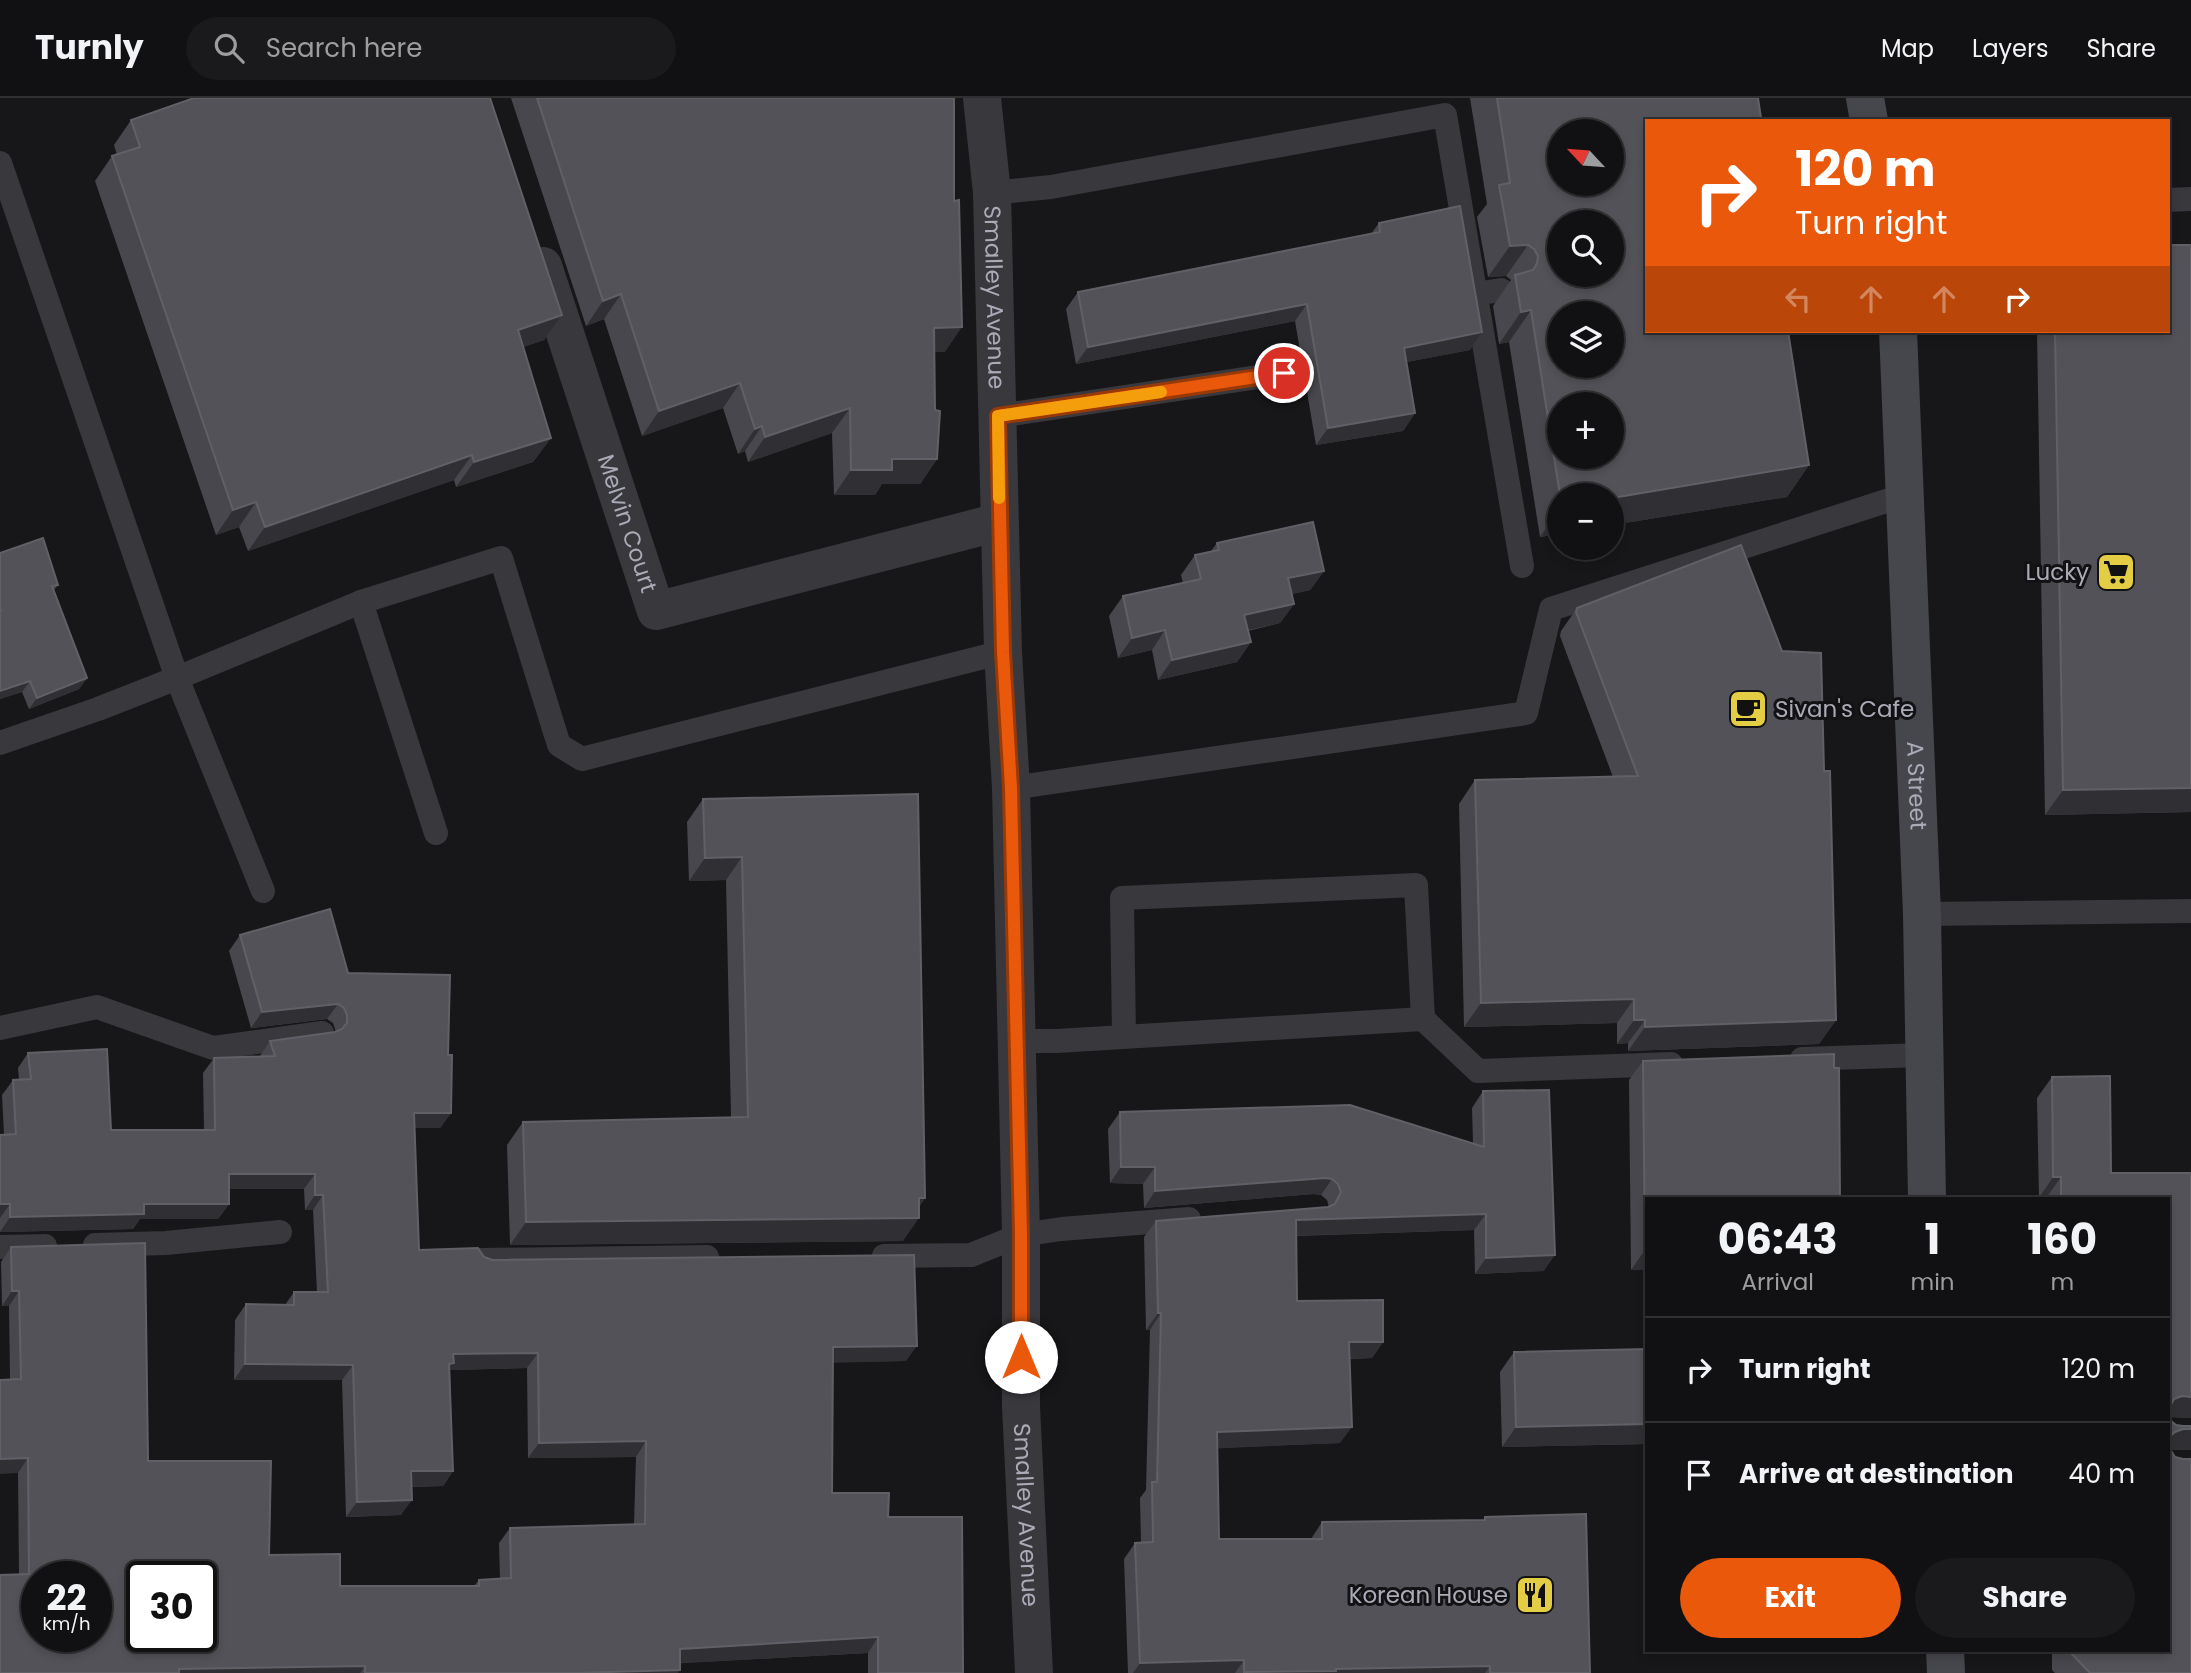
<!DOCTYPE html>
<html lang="en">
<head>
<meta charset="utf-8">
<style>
  :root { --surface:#111012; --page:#1a191b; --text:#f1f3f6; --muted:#9c9d9f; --line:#303032; --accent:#ea580c }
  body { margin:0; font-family:Poppins,sans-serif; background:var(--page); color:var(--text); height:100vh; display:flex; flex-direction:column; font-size:26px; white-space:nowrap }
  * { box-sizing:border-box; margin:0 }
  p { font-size:23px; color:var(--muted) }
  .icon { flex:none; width:38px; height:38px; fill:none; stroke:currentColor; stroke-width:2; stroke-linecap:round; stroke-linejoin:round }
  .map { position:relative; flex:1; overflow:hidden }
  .sheet { position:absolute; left:1645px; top:1099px; width:525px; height:455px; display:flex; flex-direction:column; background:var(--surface); border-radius:0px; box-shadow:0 4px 10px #0003,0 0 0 2px var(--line) }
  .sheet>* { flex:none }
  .guide { position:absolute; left:1645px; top:21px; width:525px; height:214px; border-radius:0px; box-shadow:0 4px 10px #0003,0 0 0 2px var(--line); background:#ea580c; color:#fff; overflow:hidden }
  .needle { width:46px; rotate:296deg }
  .tools { position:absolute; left:1547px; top:21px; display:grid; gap:14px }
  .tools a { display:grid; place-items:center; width:77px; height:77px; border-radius:50%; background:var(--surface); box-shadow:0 4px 10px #0003,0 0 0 2px var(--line); font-size:35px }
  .speed { position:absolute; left:21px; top:1463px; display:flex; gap:14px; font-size:35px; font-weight:700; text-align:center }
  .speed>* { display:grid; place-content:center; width:91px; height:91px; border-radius:50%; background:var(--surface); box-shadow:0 4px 10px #0003,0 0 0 2px var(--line); line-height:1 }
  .speed small { font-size:18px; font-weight:400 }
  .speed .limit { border:4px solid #111; border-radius:10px; background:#fff; color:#111 }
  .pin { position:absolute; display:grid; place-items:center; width:60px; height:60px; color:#fff; margin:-30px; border:4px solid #fff; border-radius:50%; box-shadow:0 2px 7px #0007 }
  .me { position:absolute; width:77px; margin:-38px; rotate:0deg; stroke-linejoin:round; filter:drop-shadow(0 0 5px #0008) }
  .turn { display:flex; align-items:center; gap:24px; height:147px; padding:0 35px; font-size:32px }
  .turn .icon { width:91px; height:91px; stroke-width:2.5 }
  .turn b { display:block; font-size:49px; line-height:60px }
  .lanes { display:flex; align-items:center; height:66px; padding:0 35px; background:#0003; justify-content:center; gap:35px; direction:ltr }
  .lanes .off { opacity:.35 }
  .eta { display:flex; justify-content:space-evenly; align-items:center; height:119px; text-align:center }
  .eta b { font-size:42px; font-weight:700; line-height:49px }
  .primary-button { display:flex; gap:14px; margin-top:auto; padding:14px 35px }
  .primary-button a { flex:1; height:80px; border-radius:42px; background:var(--accent); color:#fff; font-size:28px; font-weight:700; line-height:80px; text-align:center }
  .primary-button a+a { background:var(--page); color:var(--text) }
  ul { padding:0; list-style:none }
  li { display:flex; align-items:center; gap:21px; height:105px; padding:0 35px; border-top:2px solid var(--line) }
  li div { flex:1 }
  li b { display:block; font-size:26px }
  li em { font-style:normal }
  header { display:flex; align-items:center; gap:42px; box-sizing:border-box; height:98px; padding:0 35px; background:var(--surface); border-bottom:2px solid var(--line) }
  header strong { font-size:33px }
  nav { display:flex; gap:38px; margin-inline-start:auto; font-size:24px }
  .search { width:490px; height:63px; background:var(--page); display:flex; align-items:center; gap:18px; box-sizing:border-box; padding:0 24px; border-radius:38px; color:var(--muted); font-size:26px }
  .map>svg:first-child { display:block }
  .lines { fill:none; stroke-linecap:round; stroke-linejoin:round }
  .service { stroke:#38383d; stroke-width:24 }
  .minor { stroke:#38383d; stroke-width:38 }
  .secondary { stroke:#46464d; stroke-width:38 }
  .wall { fill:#48474d }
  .shaded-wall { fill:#302f33 }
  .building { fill:#535258; stroke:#606067; stroke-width:2; fill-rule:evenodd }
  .route-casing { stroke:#983908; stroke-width:18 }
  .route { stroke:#ea580c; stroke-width:12 }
  .slow { stroke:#f59e0b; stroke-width:12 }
  .labels { text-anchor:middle; stroke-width:6; stroke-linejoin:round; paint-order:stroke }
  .street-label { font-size:23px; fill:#aaabb7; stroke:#121113 }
  .poi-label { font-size:23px; fill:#aaabb7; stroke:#121113; text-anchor:end }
</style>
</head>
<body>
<header>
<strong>Turnly</strong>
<div class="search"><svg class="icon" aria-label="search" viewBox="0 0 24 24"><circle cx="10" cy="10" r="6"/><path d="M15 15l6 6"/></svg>Search here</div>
<nav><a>Map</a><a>Layers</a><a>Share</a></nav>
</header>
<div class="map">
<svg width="2191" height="1575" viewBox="0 0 2191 1575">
  <rect width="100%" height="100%" fill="#171618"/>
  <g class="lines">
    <g class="service">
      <path d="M0,65L177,580L361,504L501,460L559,647L582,661L1003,554"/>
      <path d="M992,95L1051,89L1445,17L1522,468"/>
      <path d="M2168,102L2191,101"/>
      <path d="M1475,196L1501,192"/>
      <path d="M998,318L1284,275"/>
      <path d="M361,504L436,735"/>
      <path d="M0,645L98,611L177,580L263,793"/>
      <path d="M1011,690L1526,615L1551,511L1905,397"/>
      <path d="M1922,816L2191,813"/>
      <path d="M1423,921L1478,973L1671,966"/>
      <path d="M0,930L97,909L213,950L322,935"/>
      <path d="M1016,943H1057L1423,921L1416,787L1122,800L1124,938"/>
      <path d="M1802,961L1924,957"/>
      <path d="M95,1147L166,1145L280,1134"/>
      <path d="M0,1149L45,1148"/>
      <path d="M884,1158L971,1157L1021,1137L1061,1131L1189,1121"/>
      <path d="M481,1162L707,1159"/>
    </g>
    <g class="minor">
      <path id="s1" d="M982,0L992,95L1003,554L1011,690L1021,1137V1308L1034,1575"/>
      <path id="s2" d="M543,168L656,513L999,424"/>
    </g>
    <g class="secondary">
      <path d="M1865,0L1869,23"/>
      <path id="s3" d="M1898,233L1922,816L1927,1101"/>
      <path d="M1945,1552L1946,1575"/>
    </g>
  </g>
  <g class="wall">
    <path d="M511,0H954L945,254H934L935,312L937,361L920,386H882L875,397H834L832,335L748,364L745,353L738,356L723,310L642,338L604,221L586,228Z"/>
    <path d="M1470,0H1758L1761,20L1759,23H1647V233L1809,367L1787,399L1612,427V397H1559V436L1540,439L1509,244L1499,246L1493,208L1511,182L1506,178L1488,179L1477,119L1487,106Z"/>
    <path d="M131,22L562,217L544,242L523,249L551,340L533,364L456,389L454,382L248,453L239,429L216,437L95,83L112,58L117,57L114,47Z"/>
    <path d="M1379,125L1482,234L1470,252L1406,264L1415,315L1403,333L1316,347L1295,223L1076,266L1066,211L1078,194L1371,136Z"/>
    <path d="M2191,147V714L2045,717L2037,233H2168Z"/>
    <path d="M1217,445L1324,473L1310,492L1292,496L1294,506L1280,525L1248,533L1251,544L1237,564L1158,582L1152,552L1118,560L1109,518L1123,498L1183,485L1181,477L1195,457L1211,453Z"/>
    <path d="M0,455L58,487L54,492L87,580L79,591L29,611L22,594L0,601Z"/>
    <path d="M1577,510L1824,673L1836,922L1819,946L1628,953V945L1617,946V925L1464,929L1459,706L1475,682L1613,679L1560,538L1561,533Z"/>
    <path d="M918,696L925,1100L919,1109L903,1143L510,1147L507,1047L523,1024L731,1019L726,782L689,783L687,724L703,701Z"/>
    <path d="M240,837L348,875L448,957L451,1015L440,1030H415L419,1152L484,1159L906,1263L833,1264L832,1395L888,1419L963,1575H868V1555L680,1565L678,1575H0L19,1477L18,1375L10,1281L9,1208H2L1,1164L11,1149L148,1363L269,1457L340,1488H474L479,1482L500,1481L499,1445L510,1430L634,1426L636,1359L528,1360L527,1270L450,1272L453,1373L443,1388L411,1389L401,1417L346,1419L342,1282H234L235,1222L246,1206L285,1207L294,1194H317L313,1112H305L304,1091H229V1106L218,1121H140L133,1131L0,1134V1037L4,1036L2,997L13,982H19L18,970L28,955L111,1032H204L203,975L214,960L260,958L270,943L336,934L333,925L327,921L251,930L229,853Z"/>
    <path d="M1643,963L1647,1172H1631L1629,982Z"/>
    <path d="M2110,978L2111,1075H2191V1320L2170,1319V1322L2176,1327L2183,1328H2191V1352H2171L2175,1359L2183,1361H2191V1575H2055L2052,1572V1552H2168V1101L2039,1100L2037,1000L2052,979Z"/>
    <path d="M1483,993L1544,1173L1475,1176L1474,1132L1296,1138L1297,1203L1383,1244L1372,1260L1350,1261L1340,1345L1217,1350L1219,1441H1311L1322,1424L1483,1422L1485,1419L1590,1575H1128L1124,1461L1135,1445H1141L1140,1400L1146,1392L1150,1232H1146L1144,1139L1156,1123L1329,1109L1327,1102L1321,1097L1314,1096L1144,1110L1143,1086L1110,1085L1108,1031L1120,1014L1473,1045L1472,1010Z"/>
    <path d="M1647,1251V1346L1502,1349L1500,1274L1514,1254Z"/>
  </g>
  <g class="shaded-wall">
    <path d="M1644,39H1647V67Z"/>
    <path d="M1528,147L1506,178L1488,179L1510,148Z"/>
    <path d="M621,196L604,221L586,228L603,203Z"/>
    <path d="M1307,206L1295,223L1076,266L1088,249Z"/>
    <path d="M1531,212L1509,244L1499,246L1521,214Z"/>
    <path d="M562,217L544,242L500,257L518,232Z"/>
    <path d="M962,229L945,254H916L934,230Z"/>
    <path d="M1482,234L1470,252L1392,267L1404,250Z"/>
    <path d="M740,285L723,310L642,338L659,313Z"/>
    <path d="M850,310L832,335L748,364L765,339Z"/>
    <path d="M1415,315L1403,333L1316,347L1328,330Z"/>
    <path d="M762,328L745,353L738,356L755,331Z"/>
    <path d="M551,340L533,364L456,389L474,364Z"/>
    <path d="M472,357L454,382L248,453L265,429Z"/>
    <path d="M892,361H937L920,386H882L875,397H834L851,372Z"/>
    <path d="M1809,367L1787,399L1612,427V400Z"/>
    <path d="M256,404L239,429L216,437L233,412Z"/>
    <path d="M1559,412V436L1540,439Z"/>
    <path d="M1324,473L1310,492L1274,500L1288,480Z"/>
    <path d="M1294,506L1280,525L1230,536L1244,517Z"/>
    <path d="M1165,532L1152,552L1118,560L1132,540Z"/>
    <path d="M1251,544L1237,564L1158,582L1172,562Z"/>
    <path d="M87,580L79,591L29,611L37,600Z"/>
    <path d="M30,583L22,594L0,601V593Z"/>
    <path d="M2191,690V714L2045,717L2063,692Z"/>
    <path d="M742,759L726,782L689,783L705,760Z"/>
    <path d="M1634,901L1617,925L1464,929L1481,905Z"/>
    <path d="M338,906L327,921L251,930L262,914Z"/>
    <path d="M1634,922H1645L1628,945L1617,946Z"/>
    <path d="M1836,922L1819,946L1628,953L1645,929Z"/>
    <path d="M414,1015H451L440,1030H403Z"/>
    <path d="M1121,1069H1155L1143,1086L1110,1085Z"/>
    <path d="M229,1076H315L304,1091H218Z"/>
    <path d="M2053,1079H2061L2046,1100H2039Z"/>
    <path d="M1325,1080L1332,1081L1321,1097L1314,1096L1144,1110L1155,1093Z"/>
    <path d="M315,1097H323L313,1112H305Z"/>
    <path d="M925,1100L911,1120H919L903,1143L510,1147L526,1124Z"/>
    <path d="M0,1106H10L0,1120Z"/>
    <path d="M144,1106H229L218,1121H140L133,1131L0,1134L10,1119Z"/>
    <path d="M1486,1116L1474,1132L1285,1138L1296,1122Z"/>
    <path d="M1645,1152H1647V1172H1631Z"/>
    <path d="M1555,1157L1544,1173L1475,1176L1486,1160Z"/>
    <path d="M12,1193H19L9,1208H2Z"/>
    <path d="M1158,1215H1161L1150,1232H1146Z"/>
    <path d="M1349,1244H1383L1372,1260L1338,1261Z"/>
    <path d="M917,1248L906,1263L823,1265L833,1249Z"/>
    <path d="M538,1255L527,1270L449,1272L443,1281L453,1256Z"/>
    <path d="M245,1266L353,1267L342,1282H234Z"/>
    <path d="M2182,1298L2191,1299V1320L2168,1319V1309L2174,1301Z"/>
    <path d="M1647,1326V1346L1502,1349L1516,1329Z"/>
    <path d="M1352,1329L1340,1345L1205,1351L1217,1334Z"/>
    <path d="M2183,1331H2191V1352H2168V1341L2175,1334Z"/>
    <path d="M646,1343L636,1359L528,1360L539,1345Z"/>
    <path d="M28,1360L18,1375L0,1376V1361Z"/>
    <path d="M411,1373H453L443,1388L400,1389Z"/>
    <path d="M412,1402L401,1417L346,1419L357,1404Z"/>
    <path d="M878,1539L868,1555L669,1566L680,1551Z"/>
    <path d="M1244,1562L1235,1575H1133L1140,1565Z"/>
    <path d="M365,1568L360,1575H176L179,1571Z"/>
    <path d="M1490,1568L1485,1575H1244V1574L1336,1571Z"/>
    <path d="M680,1572L678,1575H574Z"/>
  </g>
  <g class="building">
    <path d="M194,0H490L562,217L518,232L551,340L474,364L472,357L265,429L256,404L233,412L112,58L140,49L131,22Z"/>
    <path d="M537,0H954V103L959,102L962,229L934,230L935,312L940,313L937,361H892V372H851L850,310L765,339L762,328L755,331L740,285L659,313L621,196L603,203Z"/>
    <path d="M1497,0H1758L1761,20L1746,23H1647V39H1644L1647,59V233H1788L1809,367L1612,400V397H1560L1531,212L1521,214L1515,177L1533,172L1537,165L1538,158L1534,151L1528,147L1510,148L1499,87L1510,85ZM1559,33H1612V86H1559ZM1559,124H1612V177H1559ZM1559,215H1612V268H1559ZM1559,306H1612V359H1559Z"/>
    <path d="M1460,108L1482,234L1404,250L1415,315L1328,330L1307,206L1088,249L1078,194L1380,134L1379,125Z"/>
    <path d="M2168,147H2191V690L2063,692L2055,233H2168Z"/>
    <path d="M1313,424L1324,473L1288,480L1294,506L1244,517L1251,544L1172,562L1165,532L1132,540L1123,498L1201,481L1195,457L1219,452L1217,445Z"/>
    <path d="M43,440L58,487L52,488L87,580L37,600L30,583L0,593V513H1L0,509V455Z"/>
    <path d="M1741,447L1782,553L1821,555L1824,673H1830L1836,922L1645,929V922H1634V901L1481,905L1475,682L1638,678L1576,514L1577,510Z"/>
    <path d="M918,696L925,1100H919V1120L526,1124L523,1024L748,1019L742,759L705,760L703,701Z"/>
    <path d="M330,811L348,875L450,877L448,957H452L451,1015H414L419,1152L478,1150L484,1159L492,1162L914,1157L917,1248L833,1249L832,1395H889L888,1419H962L963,1575H878V1539L680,1551V1572L574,1575H365V1568L179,1571V1575H0V1477L29,1476L28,1360L0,1361V1282L21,1281L19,1193H12L11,1149L145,1145L148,1363H271L269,1457L340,1456V1488H479V1482L511,1480L510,1430L645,1426L646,1343L539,1345L538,1255L453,1256L454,1265L449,1266L453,1373H411L412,1402L357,1404L353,1267L245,1266L246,1206L294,1207V1194H328L323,1097H315V1076H229V1106H144V1116L10,1119V1106H0V1037L16,1036L13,982L31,981L28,955L107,951L111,1032H215L214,960L275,958L270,943L335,934L342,931L347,925V917L344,910L338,906L262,914L240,837ZM37,1479H96V1538H37ZM142,1479H201V1538H142Z"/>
    <path d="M1834,956V970H1839L1840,1101H1647V1152H1645L1643,963Z"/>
    <path d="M2110,978L2111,1075H2191V1299L2182,1298L2174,1301L2168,1312V1101H2061V1079H2053L2052,979Z"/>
    <path d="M1549,992L1555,1157L1486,1160V1116L1296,1122L1297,1203L1383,1202V1244H1349L1352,1329L1217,1334L1219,1441H1322V1424L1485,1422V1419L1586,1416L1590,1575H1490V1568L1336,1571V1573L1244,1574V1562L1140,1565L1135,1445L1153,1444L1152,1384H1157L1161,1215H1158L1156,1123L1328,1109L1335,1106L1341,1094L1338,1086L1332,1081L1325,1080L1155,1093V1069H1121L1120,1014L1350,1007L1484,1049L1483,993Z"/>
    <path d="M1647,1251V1326L1516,1329L1514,1254Z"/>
    <path d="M2168,1315L2170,1322L2176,1327L2183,1328H2191V1331H2183L2175,1334L2169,1339L2168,1345Z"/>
    <path d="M2168,1348L2175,1359L2183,1361H2191V1575H2090L2068,1552H2168Z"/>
  </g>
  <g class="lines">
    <defs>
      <path id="route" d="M1021,1259V1137L1011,690L1003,554L998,318L1284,275"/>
    </defs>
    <use href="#route" class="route-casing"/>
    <use href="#route" class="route"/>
    <path class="slow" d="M999,400L998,318L1161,294"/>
  </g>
  <defs>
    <symbol id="supermarket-square" viewBox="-11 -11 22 22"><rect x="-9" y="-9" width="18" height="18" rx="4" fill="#e3cd44" stroke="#121113"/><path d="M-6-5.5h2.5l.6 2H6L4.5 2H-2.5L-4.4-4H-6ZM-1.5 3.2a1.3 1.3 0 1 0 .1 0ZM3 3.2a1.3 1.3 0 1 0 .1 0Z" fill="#111"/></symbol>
    <symbol id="cafe-square" viewBox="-11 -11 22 22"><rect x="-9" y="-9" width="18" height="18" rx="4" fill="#e3cd44" stroke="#121113"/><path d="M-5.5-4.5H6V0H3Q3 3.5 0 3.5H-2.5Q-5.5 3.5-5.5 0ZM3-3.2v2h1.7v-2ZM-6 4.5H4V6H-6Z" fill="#111"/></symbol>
    <symbol id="restaurant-square" viewBox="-11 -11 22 22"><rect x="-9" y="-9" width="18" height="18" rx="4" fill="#e3cd44" stroke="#121113"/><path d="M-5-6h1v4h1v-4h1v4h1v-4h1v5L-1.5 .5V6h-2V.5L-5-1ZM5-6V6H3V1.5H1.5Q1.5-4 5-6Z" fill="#111"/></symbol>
  </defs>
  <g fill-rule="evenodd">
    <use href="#supermarket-square" x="2094" y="452" width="44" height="44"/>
    <use href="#cafe-square" x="1726" y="589" width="44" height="44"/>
    <use href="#restaurant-square" x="1513" y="1475" width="44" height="44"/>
  </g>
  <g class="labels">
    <g class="street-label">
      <text dy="8" stroke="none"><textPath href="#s1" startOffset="200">Smalley Avenue</textPath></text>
      <text dy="8" stroke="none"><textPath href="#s2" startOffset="271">Melvin Court</textPath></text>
      <text dy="8" stroke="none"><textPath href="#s3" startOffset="455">A Street</textPath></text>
      <text dy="8" stroke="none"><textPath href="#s1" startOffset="1418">Smalley Avenue</textPath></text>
    </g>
    <g class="poi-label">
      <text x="2089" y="482">Lucky</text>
      <text x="1775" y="619" text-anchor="start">Sivan's Cafe</text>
      <text x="1508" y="1505">Korean House</text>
    </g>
  </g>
</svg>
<div class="tools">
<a><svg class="needle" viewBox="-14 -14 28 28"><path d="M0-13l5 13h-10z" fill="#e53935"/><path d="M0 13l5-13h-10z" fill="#9c9d9f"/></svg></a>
<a><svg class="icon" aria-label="search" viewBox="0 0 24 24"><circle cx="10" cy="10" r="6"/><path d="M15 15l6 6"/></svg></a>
<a><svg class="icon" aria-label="layers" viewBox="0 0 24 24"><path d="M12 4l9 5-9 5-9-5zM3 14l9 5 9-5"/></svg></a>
<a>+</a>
<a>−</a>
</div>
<div class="speed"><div>22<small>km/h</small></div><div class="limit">30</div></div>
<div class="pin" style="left:1284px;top:275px;background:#d93025"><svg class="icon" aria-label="arrive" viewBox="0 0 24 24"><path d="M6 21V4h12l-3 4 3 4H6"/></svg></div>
<svg class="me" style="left:1021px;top:1259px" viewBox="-20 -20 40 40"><circle r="19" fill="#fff"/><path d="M0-13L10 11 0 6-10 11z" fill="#ea580c"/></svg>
<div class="guide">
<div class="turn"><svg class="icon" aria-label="right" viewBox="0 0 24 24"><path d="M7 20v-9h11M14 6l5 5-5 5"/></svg><div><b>120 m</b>Turn right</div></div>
<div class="lanes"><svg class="icon off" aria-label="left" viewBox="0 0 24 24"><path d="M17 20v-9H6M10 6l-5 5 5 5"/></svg><svg class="icon off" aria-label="ahead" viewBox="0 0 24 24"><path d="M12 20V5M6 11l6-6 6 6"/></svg><svg class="icon off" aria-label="ahead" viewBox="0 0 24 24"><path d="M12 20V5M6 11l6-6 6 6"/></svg><svg class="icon" aria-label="right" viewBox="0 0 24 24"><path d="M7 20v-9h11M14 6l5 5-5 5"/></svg></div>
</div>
<section class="sheet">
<div class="eta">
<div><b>06:43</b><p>Arrival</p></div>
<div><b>1</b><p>min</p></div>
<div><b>160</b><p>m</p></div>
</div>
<ul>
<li><svg class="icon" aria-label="right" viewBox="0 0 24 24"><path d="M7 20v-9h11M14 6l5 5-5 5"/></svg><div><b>Turn right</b></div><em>120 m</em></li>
<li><svg class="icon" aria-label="arrive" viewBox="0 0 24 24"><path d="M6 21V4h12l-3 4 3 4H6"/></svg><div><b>Arrive at destination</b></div><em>40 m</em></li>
</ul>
<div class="primary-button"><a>Exit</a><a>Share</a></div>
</section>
</div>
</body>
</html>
